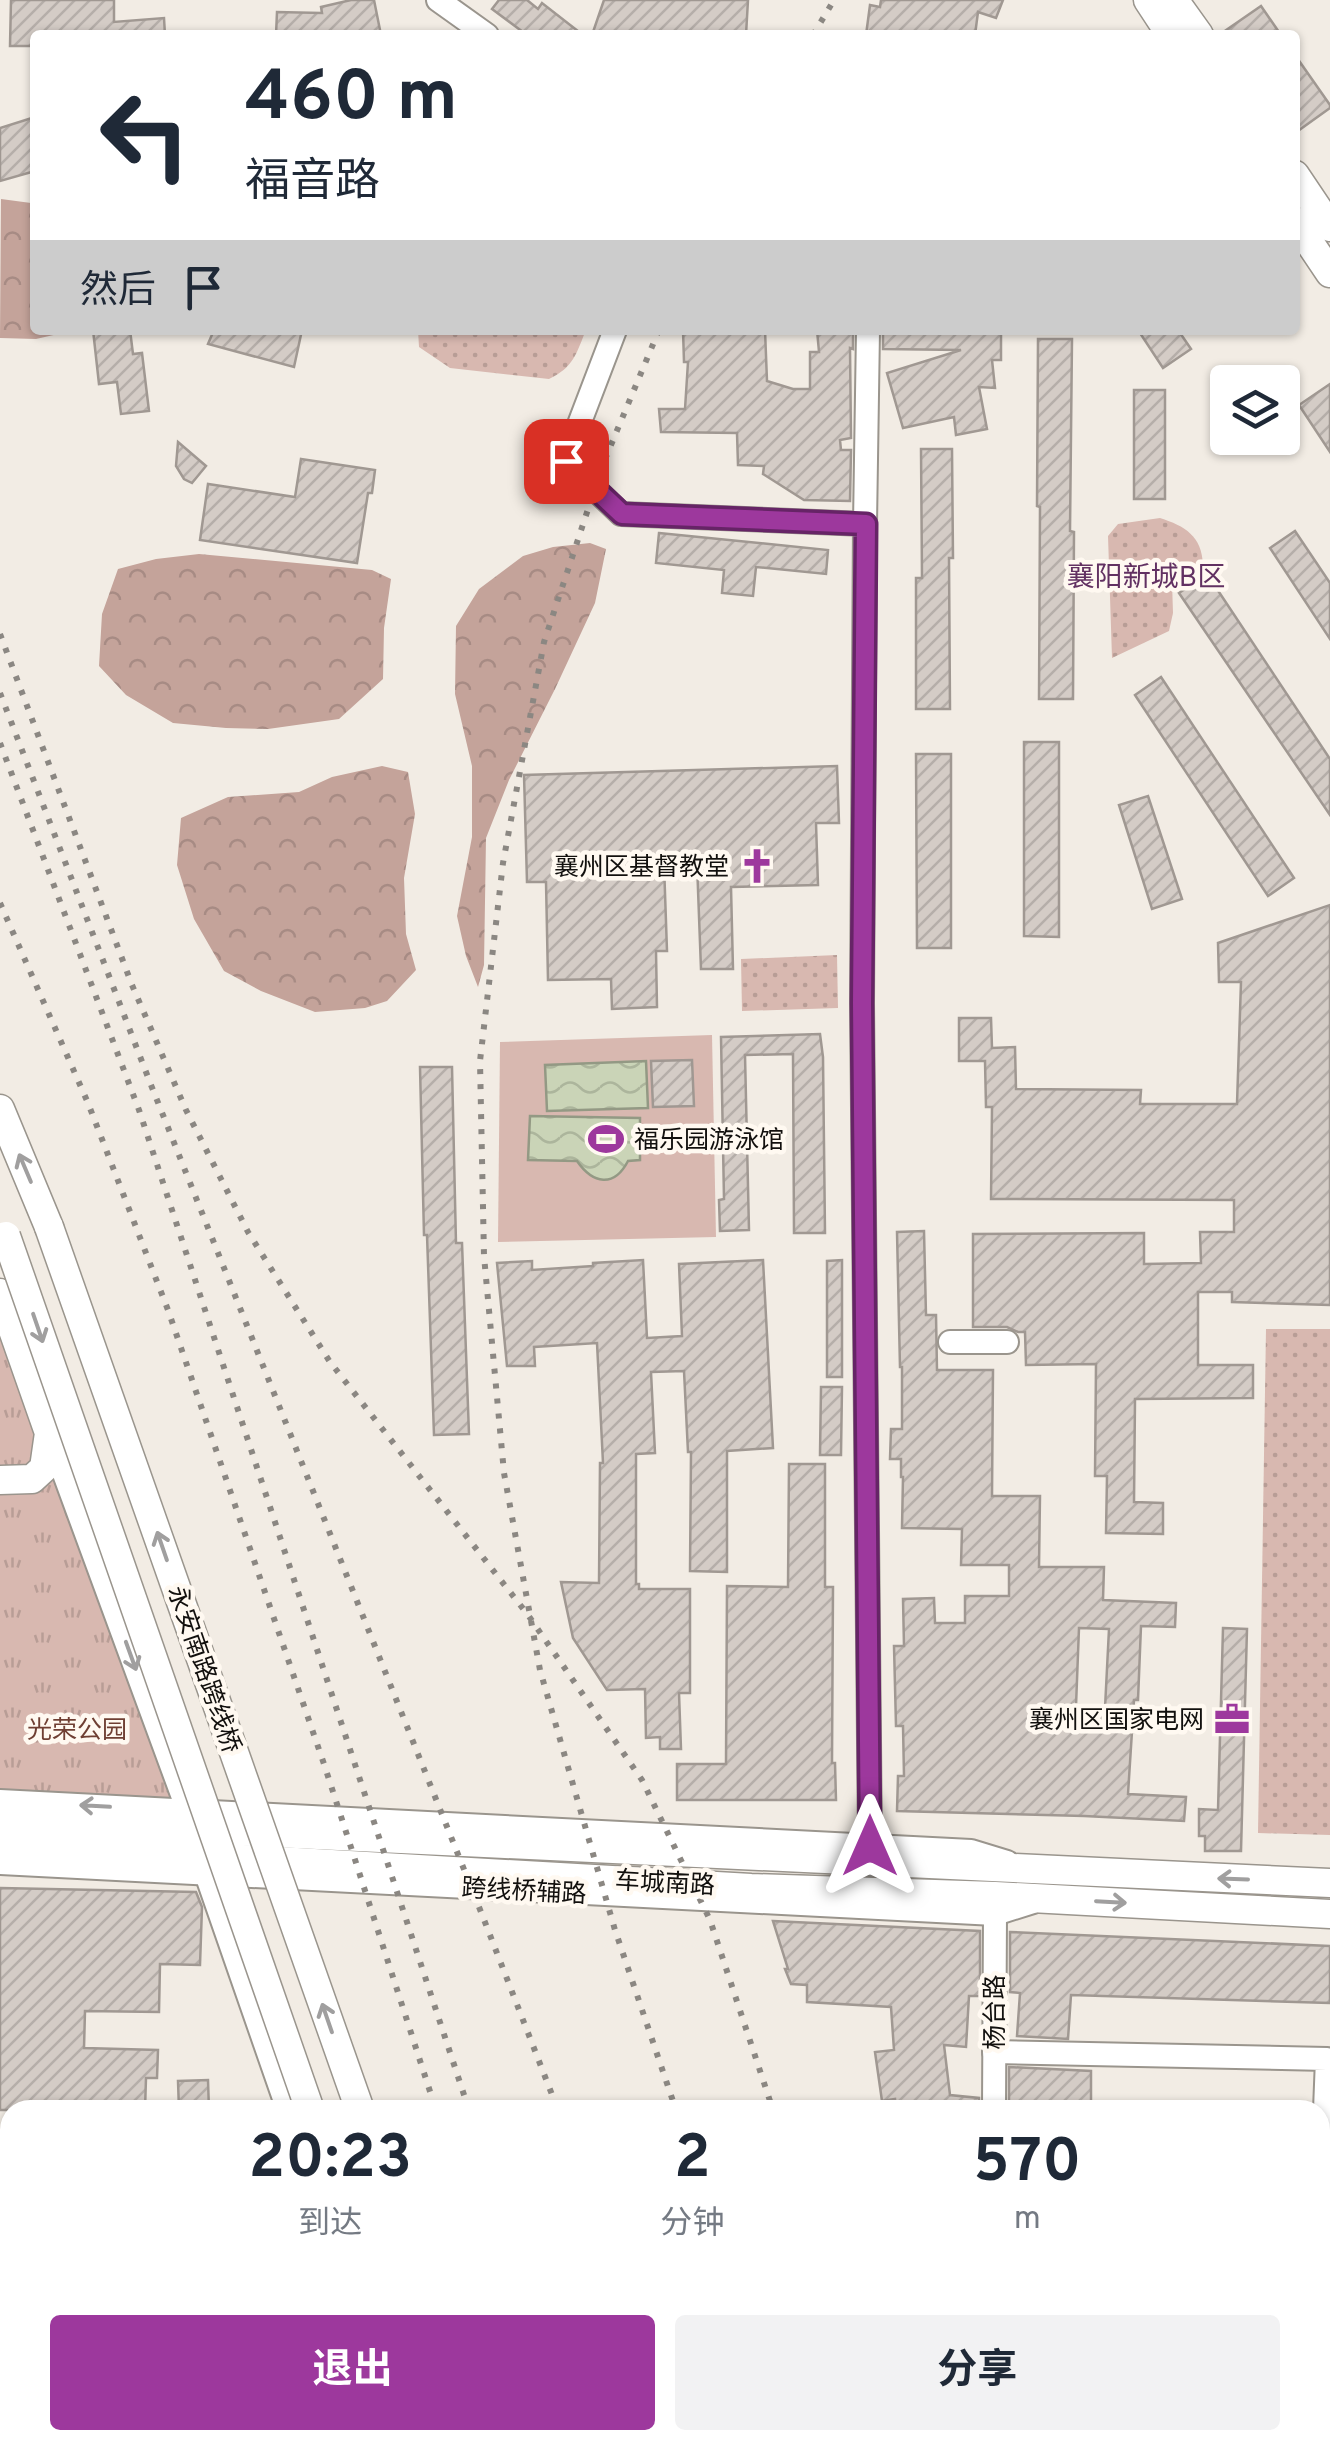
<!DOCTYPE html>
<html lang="zh">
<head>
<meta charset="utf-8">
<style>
  :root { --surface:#fff; --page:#f2f2f3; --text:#1f2937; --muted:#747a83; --accent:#9d389d }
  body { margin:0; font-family:Overpass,"Noto Sans SC",sans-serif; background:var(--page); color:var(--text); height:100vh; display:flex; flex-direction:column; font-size:38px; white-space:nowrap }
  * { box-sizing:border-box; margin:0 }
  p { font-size:32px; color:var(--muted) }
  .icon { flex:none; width:55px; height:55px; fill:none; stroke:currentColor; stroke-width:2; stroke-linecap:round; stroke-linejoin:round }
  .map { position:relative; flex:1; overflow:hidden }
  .drawer { position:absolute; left:0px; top:2100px; width:1330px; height:350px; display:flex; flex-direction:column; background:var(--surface); border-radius:30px 30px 0 0; box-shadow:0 2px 8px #0004 }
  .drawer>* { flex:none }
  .guide { position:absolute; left:30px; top:30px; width:1270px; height:305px; border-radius:10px; box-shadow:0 2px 8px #0004; background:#fff; color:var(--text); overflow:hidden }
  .tools { position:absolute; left:1210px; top:365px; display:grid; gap:20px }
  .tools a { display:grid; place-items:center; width:90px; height:90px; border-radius:10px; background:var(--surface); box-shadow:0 2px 8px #0004; font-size:50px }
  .pin { position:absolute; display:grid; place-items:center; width:85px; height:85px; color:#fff; margin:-42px; border-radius:20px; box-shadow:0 5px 15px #0006 }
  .me { position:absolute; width:110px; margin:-55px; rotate:0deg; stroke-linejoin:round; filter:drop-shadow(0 0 8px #0008) }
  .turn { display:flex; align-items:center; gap:35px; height:210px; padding:0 50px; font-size:45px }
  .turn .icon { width:130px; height:130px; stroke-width:2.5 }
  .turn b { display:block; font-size:70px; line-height:85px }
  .then { display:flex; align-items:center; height:95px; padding:0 50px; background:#0003; gap:20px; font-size:38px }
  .eta { display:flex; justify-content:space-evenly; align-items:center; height:170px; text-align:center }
  .eta b { font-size:60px; font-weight:700; line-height:70px }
  .action { display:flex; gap:20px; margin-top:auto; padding:20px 50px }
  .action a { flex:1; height:115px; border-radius:10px; background:var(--accent); color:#fff; font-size:40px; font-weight:700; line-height:115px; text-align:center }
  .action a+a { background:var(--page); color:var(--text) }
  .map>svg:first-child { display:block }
  .grass { fill:url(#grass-dots) }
  .forest { fill:url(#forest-crowns) }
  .park { fill:url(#park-tufts) }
  .pitch { fill:#d8b8b0 }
  .water { fill:url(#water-waves); stroke:#939984; stroke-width:2.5 }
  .building { fill:url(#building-hatch); stroke:#a09892; stroke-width:2.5; fill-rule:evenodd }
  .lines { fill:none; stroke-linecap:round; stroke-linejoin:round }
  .minor-casing { stroke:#9a958d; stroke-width:26 }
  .major-casing { stroke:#9a958d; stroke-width:31 }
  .minor { stroke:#fff; stroke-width:22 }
  .major { stroke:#fff; stroke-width:28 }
  .rail { stroke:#8b8782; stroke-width:6; stroke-dasharray:5 10; stroke-linecap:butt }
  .major-bridge-casing { stroke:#9a958d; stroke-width:31; stroke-linecap:butt }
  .major-bridge { stroke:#fff; stroke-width:28 }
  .oneway { stroke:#a09f9f }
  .route-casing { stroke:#662466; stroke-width:25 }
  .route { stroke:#9d389d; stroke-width:18 }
  .labels { text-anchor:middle; stroke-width:9; stroke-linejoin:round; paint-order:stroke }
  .poi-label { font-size:25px; fill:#12100e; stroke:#fff9f1; text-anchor:end }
  .street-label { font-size:25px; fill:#12100e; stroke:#fff9f1 }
  .park-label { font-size:25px; fill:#6f3f33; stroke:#fff9f1 }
  .neighbourhood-label { font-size:28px; fill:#623162; stroke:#fff9f1 }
</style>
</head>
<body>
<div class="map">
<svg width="1330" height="2450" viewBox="0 0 1330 2450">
  <defs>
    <pattern id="grass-dots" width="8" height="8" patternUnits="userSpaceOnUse" patternTransform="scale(2.5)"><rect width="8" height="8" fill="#d8b8b0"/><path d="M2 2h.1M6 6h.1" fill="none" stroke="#b89d96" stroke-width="1.8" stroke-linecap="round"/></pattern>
    <pattern id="forest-crowns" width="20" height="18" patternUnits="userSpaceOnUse" patternTransform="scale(2.5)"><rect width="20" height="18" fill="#c4a39a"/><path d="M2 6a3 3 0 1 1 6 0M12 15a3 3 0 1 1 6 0" fill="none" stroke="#a78b84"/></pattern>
    <pattern id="park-tufts" width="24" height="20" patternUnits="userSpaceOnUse" patternTransform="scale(2.5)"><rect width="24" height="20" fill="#d8b8b0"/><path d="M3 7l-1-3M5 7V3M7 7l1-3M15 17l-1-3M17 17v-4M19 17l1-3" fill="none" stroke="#b89d96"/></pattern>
    <pattern id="water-waves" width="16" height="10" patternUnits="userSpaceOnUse" patternTransform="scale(2.5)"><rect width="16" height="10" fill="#cad4b7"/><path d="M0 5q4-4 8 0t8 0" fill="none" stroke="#acb59c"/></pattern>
    <pattern id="building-hatch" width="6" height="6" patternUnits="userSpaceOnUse" patternTransform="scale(2.5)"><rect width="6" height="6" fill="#d4ccc6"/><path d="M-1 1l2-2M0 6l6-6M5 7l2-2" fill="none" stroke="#b5aea9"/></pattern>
  </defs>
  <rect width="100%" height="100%" fill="#f2ece4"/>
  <g class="grass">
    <path d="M418,330H586C576,354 574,367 549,379L450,368L419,347Z"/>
    <path d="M1160,518C1185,526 1202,536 1203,565L1172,582L1173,613L1169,631L1112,658L1108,536L1118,524Z"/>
    <path d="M837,955L838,1008L742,1011L741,959Z"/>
    <path d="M1266,1329H1330V1835L1258,1833Z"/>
  </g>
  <g class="forest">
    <path d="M1,199L31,203L35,213V330H60L58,334L36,339L0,338Z"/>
    <path d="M590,543L606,549L595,603L555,689L509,780L486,838L484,965L478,987L466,956L457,916L472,837V766L455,694L456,626L479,589L523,556L553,547Z"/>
    <path d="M199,554L372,570L391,579L384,628L383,679L339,719L268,729L226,728L173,723L126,695L99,666L102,614L118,569L156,559Z"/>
    <path d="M382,766L408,772L415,814L404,878L406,934L416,970L387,1001L365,1008L315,1012L261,991L224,971L194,919L177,865L181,818L228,797L299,792L332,777Z"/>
  </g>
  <path class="park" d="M0,1293L188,1811L0,1801Z"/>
  <path class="pitch" d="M712,1035L716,1237L498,1242L500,1042Z"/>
  <g class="water">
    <path d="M646,1061L648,1108L547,1111L545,1065Z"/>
    <path d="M530,1116L640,1118V1160L628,1161C614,1188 593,1184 577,1161L528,1160Z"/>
  </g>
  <g class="building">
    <path d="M11,0H114V22L164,18L165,35H35V46H10Z"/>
    <path d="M351,0H374L381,35H276L277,12L322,13L321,7Z"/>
    <path d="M499,0H527L538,9L542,3L583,35H527L492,9Z"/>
    <path d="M604,0H748L746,35H592Z"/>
    <path d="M881,0H1003L996,18L978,12L975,35H866L870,5L880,7Z"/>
    <path d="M1261,6L1281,35H1219Z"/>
    <path d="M1295,55L1330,105V108L1295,133Z"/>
    <path d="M35,117V171L0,181V128Z"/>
    <path d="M93,330H130L133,354L142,353L149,411L121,414L117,382L99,384Z"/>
    <path d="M214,330H302L294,367L208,344Z"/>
    <path d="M683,330H765L767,381L793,389H810V352H819L817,330H853V349L850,348L851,438L840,440L841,450H851L850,501L804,500L763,474L764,466L738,465L737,433L661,432L659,409H685L688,362H684Z"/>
    <path d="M883,330H1001V360H992L995,388L979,387L987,429L956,435L954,417L903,428L887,373L961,350L883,349Z"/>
    <path d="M1138,330H1178L1191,349L1163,368Z"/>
    <path d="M1038,339H1072L1070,531L1074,532L1073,699H1039L1040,507L1037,506Z"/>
    <path d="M1330,384V452L1299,405Z"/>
    <rect x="1134" y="390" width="31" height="109"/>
    <path d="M178,442L206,466L192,483L184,479L176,466Z"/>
    <path d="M921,449H952L953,558H949L950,709H916V578H922Z"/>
    <path d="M301,459L375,470L372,493H368L357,563L200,540L208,484L295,497Z"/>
    <path d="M1295,531L1330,583V639L1270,548Z"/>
    <path d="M659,533L828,550L826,574L756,567L753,596L722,593L724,570L656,563Z"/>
    <path d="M1207,574L1330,759V815L1179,593Z"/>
    <path d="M1161,677L1294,878L1268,896L1135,695Z"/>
    <path d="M1024,742H1059V937L1024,936Z"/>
    <path d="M916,754H951V948H917Z"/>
    <path d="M837,766L839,823H816L818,885L731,887L733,969H701L697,863L664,864L667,951H656L657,1007L612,1009L611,979L548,980L546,882H527L524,775Z"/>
    <path d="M1148,796L1182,899L1152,909L1119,805Z"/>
    <path d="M1330,905V1305L1232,1302V1292H1198V1365H1253V1398L1135,1399L1134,1502L1163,1503V1534L1106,1533L1107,1476H1095L1096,1364L1026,1365L1025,1332H1018L1007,1327H973V1234L1144,1233V1264L1201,1263L1200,1232H1234V1200L991,1199L992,1107H986L985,1061H959V1018H991L992,1048L1015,1047L1016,1089L1141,1090L1140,1104H1237L1241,982H1219L1218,943Z"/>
    <path d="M820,1034L823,1057L825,1233H794L793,1054L745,1055L749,1230L720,1231L719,1200L724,1199L721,1037Z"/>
    <path d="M692,1060L694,1106L653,1107L651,1061Z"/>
    <path d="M420,1067H452L456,1243H462L469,1434L434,1435L427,1235H424Z"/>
    <path d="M924,1231L926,1315H936L937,1370H993L992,1496H1040L1039,1567H1104L1103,1600L1176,1603L1175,1627L1141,1626L1138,1700H1134L1128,1794L1186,1797L1184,1821L1084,1816L897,1811L898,1776H904L903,1726H896L894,1646H904L903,1599L934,1598L935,1623H965V1596H1009V1565H961L962,1529L902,1528L903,1477H901V1459H890L891,1429H902V1367H900L897,1232ZM1079,1628L1109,1629L1105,1708L1076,1706Z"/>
    <path d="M643,1260L647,1338L682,1336L679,1264L763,1260L773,1448L727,1451V1572L690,1571L691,1452H688L684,1371L651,1372L655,1453L636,1454V1584H639V1589H690V1693H679L681,1749H660V1737L646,1738L645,1689L607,1690L573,1638L561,1582L599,1583L600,1463H603L597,1343L534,1347L535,1366H507L497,1263L532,1261V1270L593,1266V1263Z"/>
    <path d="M842,1260V1377H827V1261Z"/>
    <path d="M821,1387H842L841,1455H820Z"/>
    <path d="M789,1464H825V1587H833L832,1763H835L836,1800H677V1764H726L727,1586L788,1587Z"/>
    <path d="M1223,1628L1247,1629L1241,1851H1205V1836H1199V1809L1218,1810Z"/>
    <path d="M0,1888L196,1892L202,1907L200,1965L160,1964L159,2012L85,2011L84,2048L158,2050L157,2078H146L145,2110H0Z"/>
    <path d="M773,1921L980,1931V1996H969L966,2047L944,2045L950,2095L979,2098V2110H896L895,2099L882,2101L875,2052L894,2050L891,2007L807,2002V1985L791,1984L785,1969H788Z"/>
    <path d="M1010,1932L1330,1946V2003L1071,1995L1068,2039L1017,2036L1020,1993L1010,1992Z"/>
    <path d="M1009,2067L1091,2071V2103L1061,2102L1060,2110H1009Z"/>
    <path d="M208,2080L209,2110H179L178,2081Z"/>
  </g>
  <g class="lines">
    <defs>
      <g id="minor">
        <path d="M438,0L487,35"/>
        <path d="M615,330L565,461L621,514L865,524L862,1003L870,1846"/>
        <path d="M865,524L868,330"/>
        <path d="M950,1342H1007"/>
        <path d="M49,1433L188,1811"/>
        <path d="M0,1801L971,1851L1007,1862"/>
        <path d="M0,1863L995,1914L1033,1902"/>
        <path d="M206,1874L288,2110"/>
        <path d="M994,2052L1327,2059L1320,2237"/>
        <path d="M994,2110L995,1914"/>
        <path d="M0,2343H10"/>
        <path d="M402,2440L406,2450"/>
        <path d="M992,2450V2440"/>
        <path d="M1311,2450L1312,2440"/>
      </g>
      <g id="major">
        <path d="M1148,0L1171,35"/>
        <path d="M1174,0L1199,35"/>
        <path d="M1295,175L1330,227"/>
        <path d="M1295,221L1330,273"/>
        <path d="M0,1109L49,1227"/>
        <path d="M0,1293L49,1433L44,1468L32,1479L0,1480"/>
        <path d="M0,1820L1330,1883"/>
        <path d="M0,1845L751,1888L995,1896L1330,1914"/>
        <path d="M425,2440L428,2450"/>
        <path d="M476,2440L479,2450"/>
      </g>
    </defs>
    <use href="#minor" class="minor-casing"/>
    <use href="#major" class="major-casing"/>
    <use href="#minor" class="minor"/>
    <use href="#major" class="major"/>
    <g class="rail">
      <path d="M813,35L834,0"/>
      <path d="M659,330L603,464L544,642L503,863L480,1061L484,1256L504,1473L540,1670L615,1930L676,2110"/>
      <path d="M0,634L132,985L186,1110L248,1232L330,1362L528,1615L642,1780L710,1920L773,2110"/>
      <path d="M0,693L151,1085L481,1912L558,2110"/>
      <path d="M0,743L139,1110L469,2110"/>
      <path d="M0,903L88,1103L168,1310L325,1767L436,2110"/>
      <path d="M544,2440L547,2450"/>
      <path d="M574,2440L578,2450"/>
      <path d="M686,2440L689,2450"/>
      <path d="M787,2440L790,2450"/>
      <path d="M875,2440L878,2450"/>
    </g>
    <defs>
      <g id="major-bridge">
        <path d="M49,1227L360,2110"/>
        <path d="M6,1236L310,2110"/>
      </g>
    </defs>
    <use href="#major-bridge" class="major-bridge-casing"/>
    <use href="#major-bridge" class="major-bridge"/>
  </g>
  <defs><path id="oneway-shaft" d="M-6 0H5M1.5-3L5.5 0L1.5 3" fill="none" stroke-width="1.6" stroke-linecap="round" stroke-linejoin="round" transform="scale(2.5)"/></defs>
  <g class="oneway">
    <use href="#oneway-shaft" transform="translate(25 1168) rotate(-113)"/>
    <use href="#oneway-shaft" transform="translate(38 1328) rotate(71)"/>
    <use href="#oneway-shaft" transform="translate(162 1546) rotate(-109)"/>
    <use href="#oneway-shaft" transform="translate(131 1656) rotate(70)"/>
    <use href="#oneway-shaft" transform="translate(95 1806) rotate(-177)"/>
    <use href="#oneway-shaft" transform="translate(1233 1879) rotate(-178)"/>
    <use href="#oneway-shaft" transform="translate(1111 1902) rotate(3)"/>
    <use href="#oneway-shaft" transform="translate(327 2018) rotate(-109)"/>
  </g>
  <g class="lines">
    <defs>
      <path id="route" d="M566,461L622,514L866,524L862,1003L870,1846"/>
    </defs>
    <use href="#route" class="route-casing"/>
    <use href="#route" class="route"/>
  </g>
  <defs>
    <symbol id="church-bare" viewBox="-9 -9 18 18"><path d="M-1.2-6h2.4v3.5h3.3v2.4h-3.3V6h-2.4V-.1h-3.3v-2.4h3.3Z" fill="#9d389d" stroke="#fff9f1" stroke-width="2.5" paint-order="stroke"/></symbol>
    <symbol id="stadium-bare" viewBox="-9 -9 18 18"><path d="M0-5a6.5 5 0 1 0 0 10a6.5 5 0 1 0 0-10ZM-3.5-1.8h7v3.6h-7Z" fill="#9d389d" stroke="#fff9f1" stroke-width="2.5" paint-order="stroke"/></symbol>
    <symbol id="office-bare" viewBox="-9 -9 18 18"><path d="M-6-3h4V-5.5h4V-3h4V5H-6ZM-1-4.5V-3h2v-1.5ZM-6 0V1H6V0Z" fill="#9d389d" stroke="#fff9f1" stroke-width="2.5" paint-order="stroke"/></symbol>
  </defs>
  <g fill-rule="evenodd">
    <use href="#church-bare" x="732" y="841" width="50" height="50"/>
    <use href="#stadium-bare" x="581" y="1114" width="50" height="50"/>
    <use href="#office-bare" x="1207" y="1694" width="50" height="50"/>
  </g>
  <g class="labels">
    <g class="poi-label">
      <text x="729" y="875">襄州区基督教堂</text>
      <text x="634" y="1148" text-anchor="start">福乐园游泳馆</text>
      <text x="1204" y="1728">襄州区国家电网</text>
    </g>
    <g class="street-label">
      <text transform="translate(205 1669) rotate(71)" y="9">永安南路跨线桥</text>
      <text transform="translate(665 1882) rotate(3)" y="9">车城南路</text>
      <text transform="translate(524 1890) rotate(3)" y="9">跨线桥辅路</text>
      <text transform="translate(994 2012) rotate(-90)" y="9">杨台路</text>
    </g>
    <g class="park-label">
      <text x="77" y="1738">光荣公园</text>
    </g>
    <g class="neighbourhood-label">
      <text x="1146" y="586">襄阳新城B区</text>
    </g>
  </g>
</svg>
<div class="tools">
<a><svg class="icon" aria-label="layers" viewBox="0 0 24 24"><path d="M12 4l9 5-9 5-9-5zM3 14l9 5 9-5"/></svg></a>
</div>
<div class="pin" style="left:566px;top:461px;background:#d93025"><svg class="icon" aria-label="arrive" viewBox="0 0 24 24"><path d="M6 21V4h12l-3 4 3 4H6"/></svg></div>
<svg class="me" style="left:870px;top:1846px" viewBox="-20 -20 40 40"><path d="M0-17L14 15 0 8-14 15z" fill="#9d389d" stroke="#fff" stroke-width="4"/></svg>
<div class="guide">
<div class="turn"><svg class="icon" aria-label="left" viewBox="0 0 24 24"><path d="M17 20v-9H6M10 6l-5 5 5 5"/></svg><div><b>460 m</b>福音路</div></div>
<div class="then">然后<svg class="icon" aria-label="arrive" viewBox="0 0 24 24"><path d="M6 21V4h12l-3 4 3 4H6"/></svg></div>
</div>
<section class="drawer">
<div class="eta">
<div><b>20:23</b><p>到达</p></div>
<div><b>2</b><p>分钟</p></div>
<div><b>570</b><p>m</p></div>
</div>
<div class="action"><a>退出</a><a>分享</a></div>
</section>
</div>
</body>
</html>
